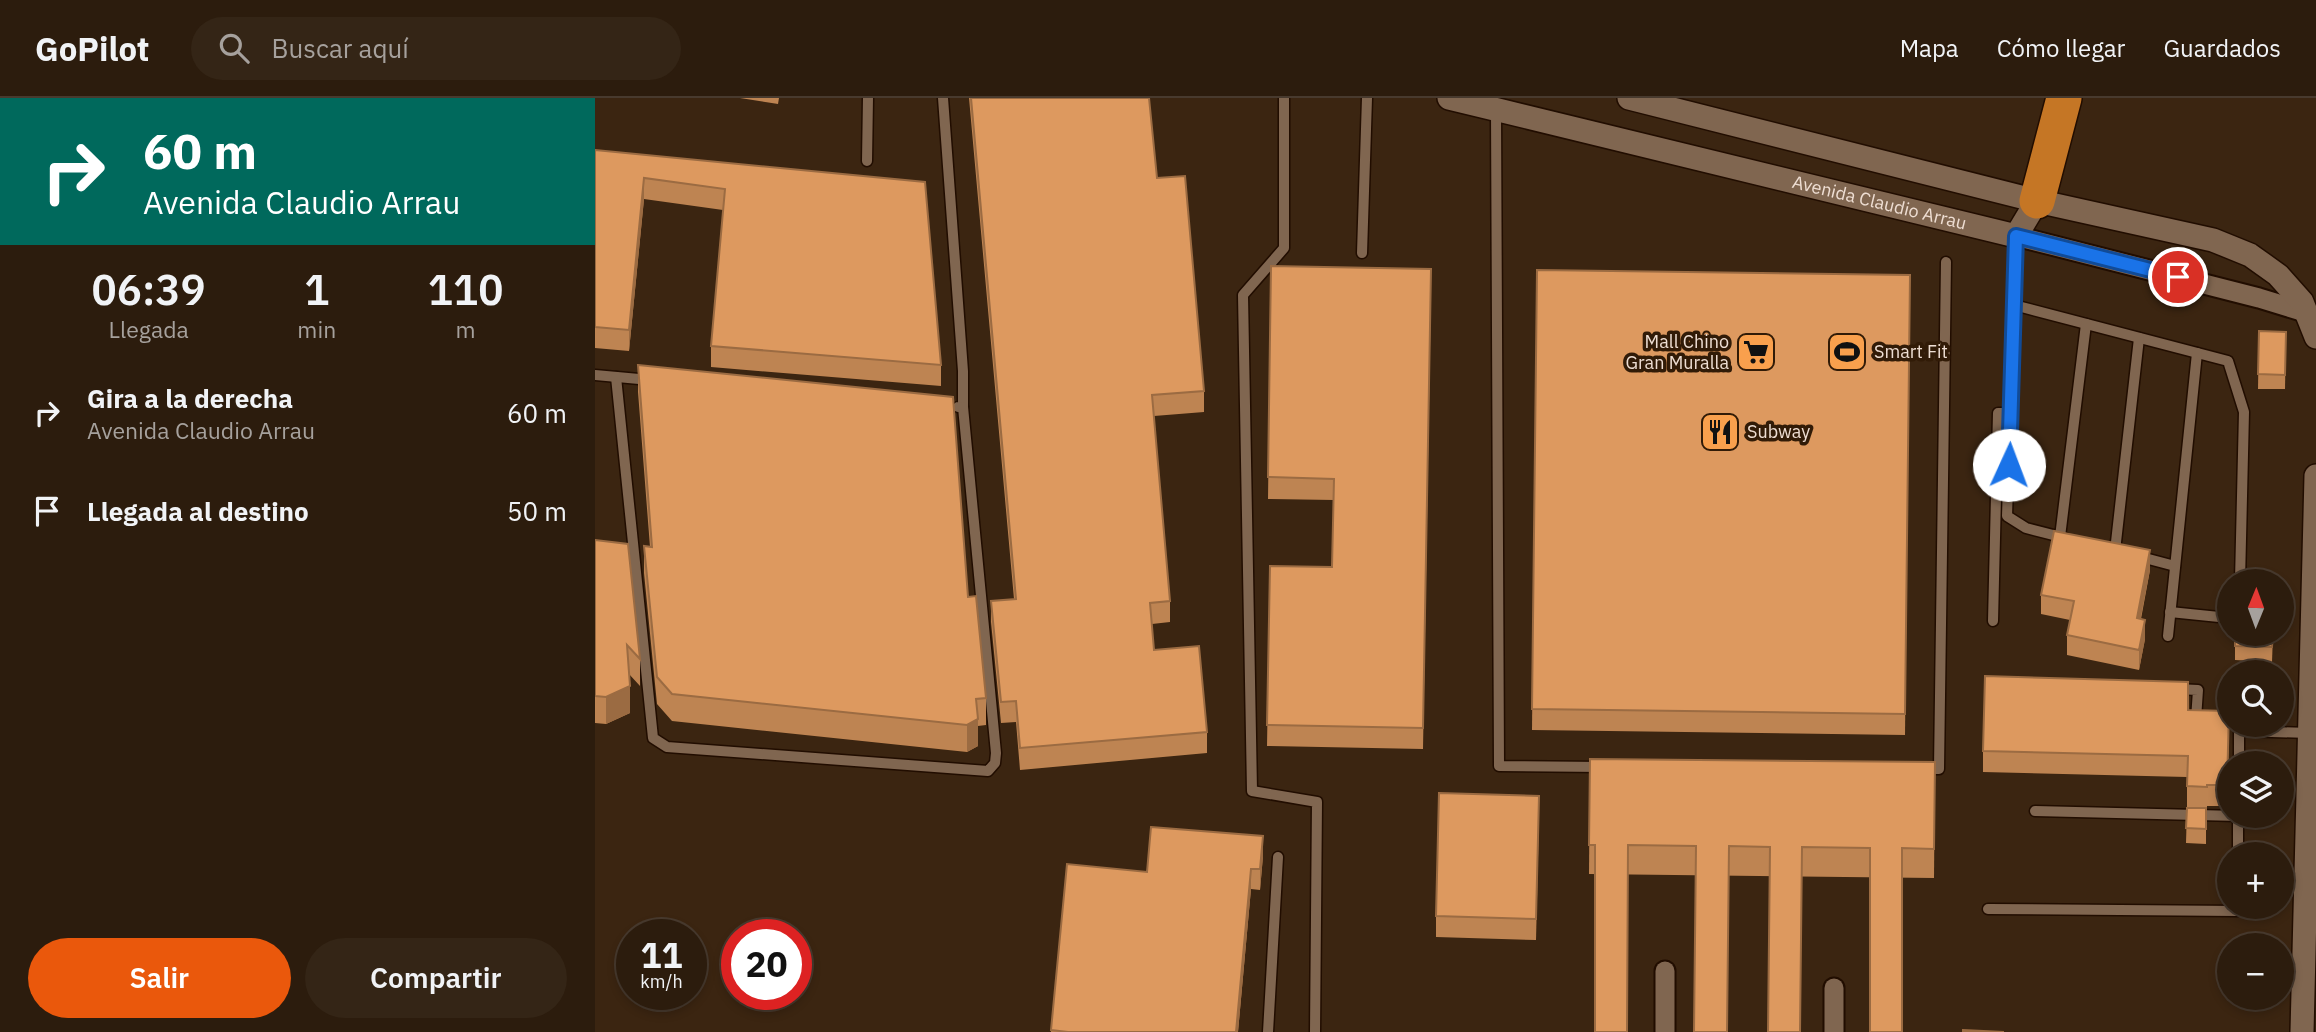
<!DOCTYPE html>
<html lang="es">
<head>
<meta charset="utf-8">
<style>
  :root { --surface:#2c1c0d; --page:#342516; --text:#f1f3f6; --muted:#a6a19d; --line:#483a2e; --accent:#ea580c }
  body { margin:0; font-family:"IBM Plex Sans",sans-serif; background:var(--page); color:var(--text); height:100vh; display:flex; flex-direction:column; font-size:26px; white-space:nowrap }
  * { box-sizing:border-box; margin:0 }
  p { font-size:23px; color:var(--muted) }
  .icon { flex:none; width:38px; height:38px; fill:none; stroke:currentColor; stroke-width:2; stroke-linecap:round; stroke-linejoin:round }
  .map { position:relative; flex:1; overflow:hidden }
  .side { display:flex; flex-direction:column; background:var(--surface); width:595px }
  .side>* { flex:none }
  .guide { background:#00695c; color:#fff; overflow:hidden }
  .needle { width:46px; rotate:1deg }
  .tools { position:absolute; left:1622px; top:471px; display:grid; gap:14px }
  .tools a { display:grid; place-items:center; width:77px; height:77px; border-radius:50%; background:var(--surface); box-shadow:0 4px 10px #0003,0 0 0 2px var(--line); font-size:35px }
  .speed { position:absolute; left:21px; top:821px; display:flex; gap:14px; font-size:35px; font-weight:700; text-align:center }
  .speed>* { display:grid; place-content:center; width:91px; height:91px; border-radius:50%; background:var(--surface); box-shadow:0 4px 10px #0003,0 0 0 2px var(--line); line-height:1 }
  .speed small { font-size:18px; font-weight:400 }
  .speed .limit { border:10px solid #d22; background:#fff; color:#111 }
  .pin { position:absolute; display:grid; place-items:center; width:60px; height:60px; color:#fff; margin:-30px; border:4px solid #fff; border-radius:50%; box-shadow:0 2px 7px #0007 }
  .me { position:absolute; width:77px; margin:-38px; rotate:2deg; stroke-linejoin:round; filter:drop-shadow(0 0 5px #0008) }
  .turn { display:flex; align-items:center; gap:24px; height:147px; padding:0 28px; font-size:32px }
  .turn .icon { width:91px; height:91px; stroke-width:2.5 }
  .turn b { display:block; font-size:49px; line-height:60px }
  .eta { display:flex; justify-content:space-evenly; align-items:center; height:119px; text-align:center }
  .eta b { font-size:42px; font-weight:600; line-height:49px }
  .primary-button { display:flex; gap:14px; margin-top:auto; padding:14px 28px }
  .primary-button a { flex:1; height:80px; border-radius:42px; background:var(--accent); color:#fff; font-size:28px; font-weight:600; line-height:80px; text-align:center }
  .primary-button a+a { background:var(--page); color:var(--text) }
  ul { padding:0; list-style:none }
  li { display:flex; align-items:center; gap:21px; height:98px; padding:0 28px }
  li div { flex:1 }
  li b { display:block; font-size:26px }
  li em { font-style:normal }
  header { display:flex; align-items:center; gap:42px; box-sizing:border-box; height:98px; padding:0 35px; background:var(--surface); border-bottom:2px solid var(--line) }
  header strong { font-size:33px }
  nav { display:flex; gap:38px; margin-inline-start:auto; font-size:24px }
  .search { width:490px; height:63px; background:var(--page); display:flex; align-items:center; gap:18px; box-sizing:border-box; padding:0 24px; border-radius:38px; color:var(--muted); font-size:26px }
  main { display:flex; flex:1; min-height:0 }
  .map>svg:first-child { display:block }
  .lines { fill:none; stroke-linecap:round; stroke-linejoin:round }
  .service-casing { stroke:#210d00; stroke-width:13 }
  .minor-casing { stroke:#210d00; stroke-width:23 }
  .tertiary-casing { stroke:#210d00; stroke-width:26 }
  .motorway-casing { stroke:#210d00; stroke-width:38 }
  .service { stroke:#806650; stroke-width:10 }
  .minor { stroke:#806650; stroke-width:19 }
  .tertiary { stroke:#806650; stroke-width:23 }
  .motorway { stroke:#c57625; stroke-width:35 }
  .wall { fill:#be8452 }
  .shaded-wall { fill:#9b6b42 }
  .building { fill:#dd995f; stroke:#9b6b42; stroke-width:2 }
  .route-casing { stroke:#114b97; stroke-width:18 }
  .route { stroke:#1a73e8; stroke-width:12 }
  .labels { text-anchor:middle; stroke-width:7; stroke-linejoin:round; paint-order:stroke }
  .street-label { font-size:18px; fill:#eeded3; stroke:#311b07 }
  .poi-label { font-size:18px; fill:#eeded3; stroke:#311b07; text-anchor:start }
</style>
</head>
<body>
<header>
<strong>GoPilot</strong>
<div class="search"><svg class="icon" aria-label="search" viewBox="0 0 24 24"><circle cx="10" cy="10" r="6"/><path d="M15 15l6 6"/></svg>Buscar aquí</div>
<nav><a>Mapa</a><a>Cómo llegar</a><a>Guardados</a></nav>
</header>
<main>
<section class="side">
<div class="guide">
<div class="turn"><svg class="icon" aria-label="right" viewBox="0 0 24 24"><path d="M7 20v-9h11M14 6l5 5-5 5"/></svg><div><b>60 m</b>Avenida Claudio Arrau</div></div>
</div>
<div class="eta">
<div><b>06:39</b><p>Llegada</p></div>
<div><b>1</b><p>min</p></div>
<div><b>110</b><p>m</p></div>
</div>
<ul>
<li><svg class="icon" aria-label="right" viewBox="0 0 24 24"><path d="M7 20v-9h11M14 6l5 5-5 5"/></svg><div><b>Gira a la derecha</b><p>Avenida Claudio Arrau</p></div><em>60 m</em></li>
<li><svg class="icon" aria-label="arrive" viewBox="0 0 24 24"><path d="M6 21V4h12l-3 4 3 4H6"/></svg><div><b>Llegada al destino</b></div><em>50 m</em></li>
</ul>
<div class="primary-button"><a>Salir</a><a>Compartir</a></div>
</section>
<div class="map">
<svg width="1721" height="934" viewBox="0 0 1721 934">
  <rect width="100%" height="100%" fill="#3b2511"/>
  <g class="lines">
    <defs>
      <g id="service">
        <path d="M348,0L368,273V309H363"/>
        <path d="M689,0V150L648,197L657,693L722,704L720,934"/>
        <path d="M901,13L904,668L1008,669"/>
        <path d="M272,63L273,0"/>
        <path d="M1421,139L1412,418L1431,430L1470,440"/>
        <path d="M767,155L772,0"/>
        <path d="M1419,207L1633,263L1649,314L1645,483"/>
        <path d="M0,277L55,282"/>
        <path d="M21,279L58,640L72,649L393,673L400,665L401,655L368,309"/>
        <path d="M1465,439L1491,226"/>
        <path d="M1520,453L1544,240"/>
        <path d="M1546,459L1580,468"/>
        <path d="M1575,514L1634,520"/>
        <path d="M1398,523L1403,315H1415"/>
        <path d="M1573,538L1602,255"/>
        <path d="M1581,591L1603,592L1601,621H1606"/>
        <path d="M1644,665V633L1714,635"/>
        <path d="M1327,671H1344L1351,164"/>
        <path d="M1440,713L1643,718"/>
        <path d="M1643,756V718"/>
        <path d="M1393,811L1642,813V808"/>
        <path d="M673,934L683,759"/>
      </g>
      <g id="minor">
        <path d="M1421,138L1664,200L1713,215"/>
        <path d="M1239,890V934"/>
        <path d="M1070,934V873"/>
      </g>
      <g id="tertiary">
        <path id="s1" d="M854,0L1421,138L1442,103"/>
        <path d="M1034,0L1442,103L1618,142L1655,157L1683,177L1707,204L1721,239"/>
        <path d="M1707,934L1721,378"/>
      </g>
      <path id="motorway" d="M1442,103L1469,0"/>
    </defs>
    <use href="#service" class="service-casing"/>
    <use href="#minor" class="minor-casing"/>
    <use href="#tertiary" class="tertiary-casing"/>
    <use href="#motorway" class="motorway-casing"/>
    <use href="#service" class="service"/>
    <use href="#minor" class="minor"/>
    <use href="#tertiary" class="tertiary"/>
    <use href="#motorway" class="motorway"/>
  </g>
  <g class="wall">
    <path d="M145,0H184L183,6Z"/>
    <path d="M374,0H554L562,80L609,293V314L559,318L575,503V524L557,526L559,552L612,634V655L425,672L421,624L406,625L396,524V503L419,501Z"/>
    <path d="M0,52L330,84L346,267V288L116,269V248L128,112L49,101L34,253L0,250Z"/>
    <path d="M676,168L836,192L828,651L672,648L675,468L737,469L739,402L673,401Z"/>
    <path d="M942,172L1315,177L1310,637L937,632Z"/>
    <path d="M1664,233L1691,234L1690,291H1663Z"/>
    <path d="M43,267L373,499L391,600V627L383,628V648L372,654L77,623L62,606L49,475V448L55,449L43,294Z"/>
    <path d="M0,442L45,561V588L34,576L35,615L11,626L0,625Z"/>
    <path d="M1555,472L1546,521L1550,541L1544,572L1472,557V537L1475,522L1446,516V497Z"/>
    <path d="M1640,536H1678L1677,564L1640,562Z"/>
    <path d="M1593,612L1634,634L1632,708H1612V710L1592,709V679L1388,674V653Z"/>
    <path d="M995,661L1340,664L1339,780L994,776Z"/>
    <path d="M1592,710H1611V746L1591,745Z"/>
    <path d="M944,719L941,842L841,839V818Z"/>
    <path d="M668,758L665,792L656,791L643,934H456L472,766L552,774Z"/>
  </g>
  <g class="shaded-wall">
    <path d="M49,80V101L34,253V232Z"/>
    <path d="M1555,452V472L1542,539V520Z"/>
    <path d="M1550,522V541L1544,572V552Z"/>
    <path d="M35,588V615L11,626V599Z"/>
    <path d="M383,621V648L372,654V627Z"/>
    <path d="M668,738V758L665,792V771Z"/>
    <path d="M656,771V791L643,934H641Z"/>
  </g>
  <g class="building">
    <path d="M376,0H554L562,80L590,78L609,293L557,297L575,503L555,505L559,552L604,548L612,634L425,650L421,603L406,604L396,503L421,501Z"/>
    <path d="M0,52L330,84L346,267L116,248L130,91L49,80L34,232L0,229Z"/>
    <path d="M676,168L836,171L828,630L672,627L675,468L737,469L739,381L673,379Z"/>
    <path d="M942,172L1315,177L1310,616L937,611Z"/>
    <path d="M1664,233L1691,234L1690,277L1663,276Z"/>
    <path d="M43,267L358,299L373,499L381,498L391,600L381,601L383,621L372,627L77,596L62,579L49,448L57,449Z"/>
    <path d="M1459,433L1555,452L1542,520L1550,522L1544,552L1472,537L1479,503L1446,497Z"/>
    <path d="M0,442L33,446L45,561L32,547L35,588L11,599L0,598Z"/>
    <path d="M1640,536H1678L1677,549L1640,548Z"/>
    <path d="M1390,578L1593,584V612L1634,613L1632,687H1612V689L1592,688L1593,658L1388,653Z"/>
    <path d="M995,661L1340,664L1339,751L1307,750V934H1275V750L1207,749L1205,934H1173L1175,749L1134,748L1132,934H1099L1101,748L1033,747L1032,934H1000V747H994Z"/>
    <path d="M844,695L944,698L941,821L841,818Z"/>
    <path d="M1592,710H1611V731L1591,730Z"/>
    <path d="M556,729L668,738L665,771H656L641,934H473L456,932L472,766L552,774Z"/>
    <path d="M1368,932L1409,934H1368Z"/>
  </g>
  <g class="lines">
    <defs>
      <path id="route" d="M1414,367L1421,138L1583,179"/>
    </defs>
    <use href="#route" class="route-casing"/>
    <use href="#route" class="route"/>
  </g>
  <defs>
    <symbol id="supermarket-square" viewBox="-11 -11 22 22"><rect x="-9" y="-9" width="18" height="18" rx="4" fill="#f9a04d" stroke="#311b07"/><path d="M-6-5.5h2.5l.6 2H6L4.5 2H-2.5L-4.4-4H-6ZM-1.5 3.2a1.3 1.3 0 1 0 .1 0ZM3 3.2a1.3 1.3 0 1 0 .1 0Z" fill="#111"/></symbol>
    <symbol id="stadium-square" viewBox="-11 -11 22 22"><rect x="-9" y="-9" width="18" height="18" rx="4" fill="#f9a04d" stroke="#311b07"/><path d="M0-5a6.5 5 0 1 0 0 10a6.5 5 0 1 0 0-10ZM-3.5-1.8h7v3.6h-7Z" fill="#111"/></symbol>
    <symbol id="restaurant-square" viewBox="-11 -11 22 22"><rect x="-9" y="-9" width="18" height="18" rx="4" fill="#f9a04d" stroke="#311b07"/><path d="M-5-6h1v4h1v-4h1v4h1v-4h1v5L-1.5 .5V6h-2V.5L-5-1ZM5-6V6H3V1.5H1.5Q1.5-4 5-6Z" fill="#111"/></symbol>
  </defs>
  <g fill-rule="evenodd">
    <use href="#supermarket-square" x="1139" y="232" width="44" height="44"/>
    <use href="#stadium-square" x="1230" y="232" width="44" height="44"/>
    <use href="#restaurant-square" x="1103" y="312" width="44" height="44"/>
  </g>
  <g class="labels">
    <g class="street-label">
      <text dy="6" stroke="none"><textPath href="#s1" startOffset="443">Avenida Claudio Arrau</textPath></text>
    </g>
    <g class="poi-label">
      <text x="1134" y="250" text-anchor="end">Mall Chino<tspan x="1134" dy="21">Gran Muralla</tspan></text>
      <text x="1279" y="260">Smart Fit</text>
      <text x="1152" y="340">Subway</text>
    </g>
  </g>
</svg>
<div class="tools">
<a><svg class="needle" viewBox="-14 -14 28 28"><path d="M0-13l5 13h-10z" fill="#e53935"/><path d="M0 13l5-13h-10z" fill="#a6a19d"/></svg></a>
<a><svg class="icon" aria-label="search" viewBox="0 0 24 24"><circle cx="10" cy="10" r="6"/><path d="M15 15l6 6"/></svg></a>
<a><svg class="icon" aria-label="layers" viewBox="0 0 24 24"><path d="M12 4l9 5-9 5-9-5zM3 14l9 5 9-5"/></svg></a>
<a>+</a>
<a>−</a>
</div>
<div class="speed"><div>11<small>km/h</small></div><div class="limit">20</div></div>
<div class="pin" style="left:1583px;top:179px;background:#d93025"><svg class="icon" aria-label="arrive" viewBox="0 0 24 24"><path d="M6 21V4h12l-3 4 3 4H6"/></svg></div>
<svg class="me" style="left:1414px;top:367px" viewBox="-20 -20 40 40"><circle r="19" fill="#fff"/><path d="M0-13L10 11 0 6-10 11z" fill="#1a73e8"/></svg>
</div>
</main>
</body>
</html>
